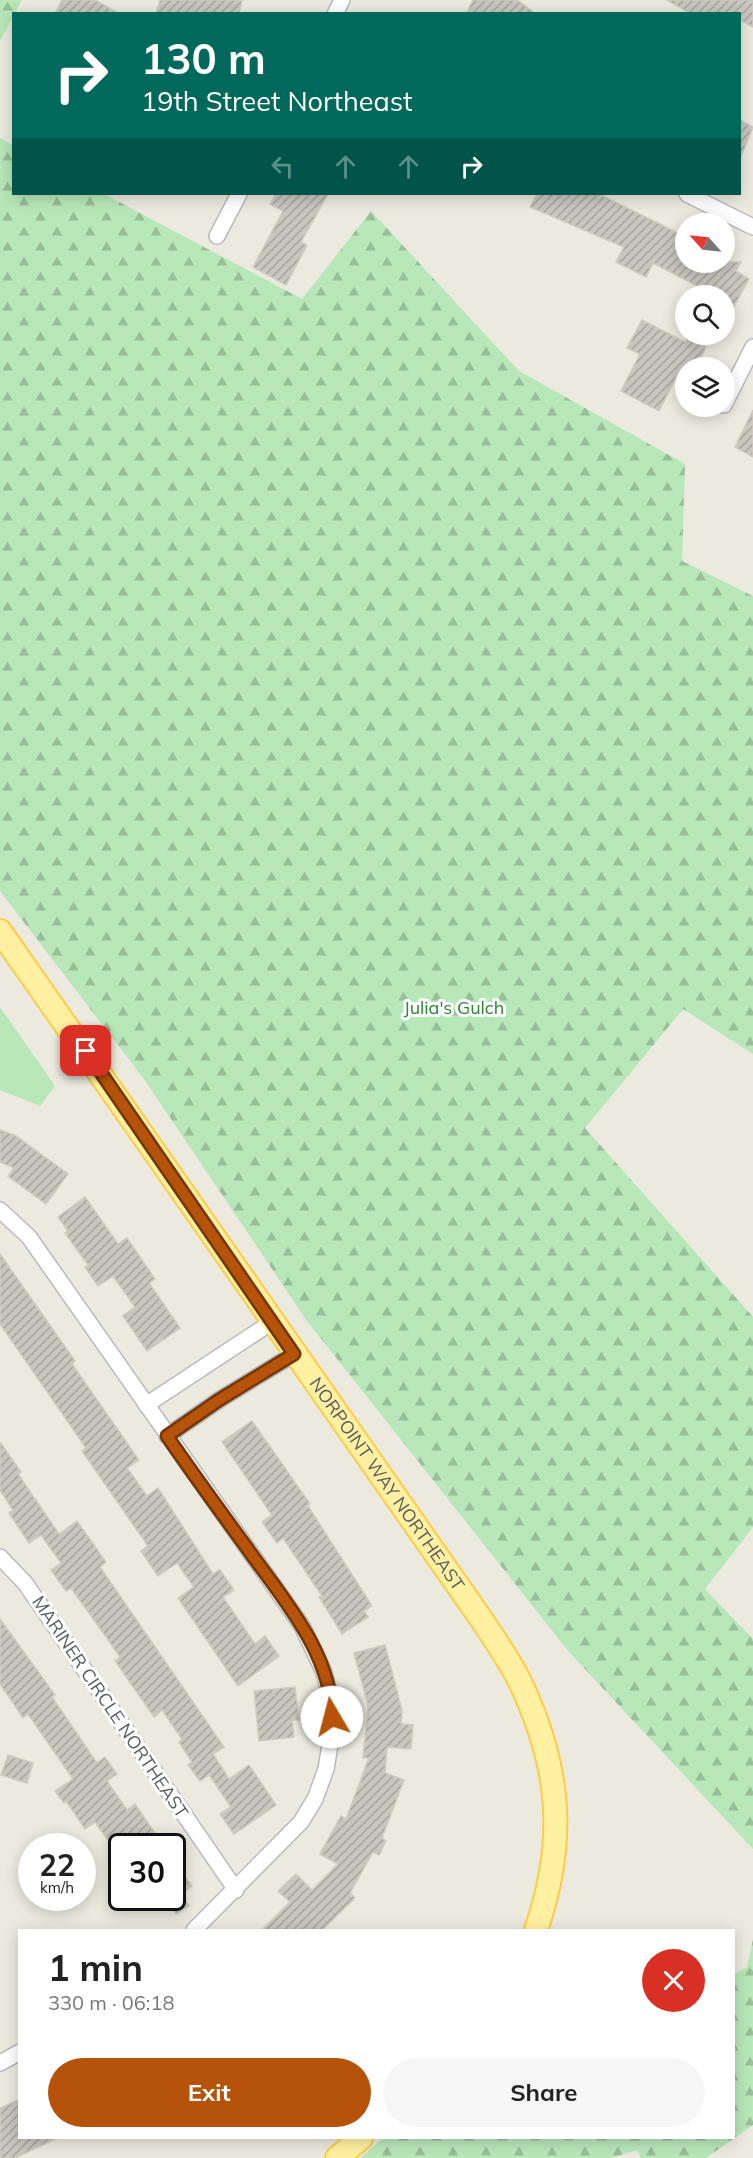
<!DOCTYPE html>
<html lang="en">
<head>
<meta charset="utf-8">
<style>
  :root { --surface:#fff; --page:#f6f6f6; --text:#222; --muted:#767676; --accent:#b45309 }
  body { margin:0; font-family:Mulish,sans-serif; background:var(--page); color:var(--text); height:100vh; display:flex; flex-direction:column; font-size:22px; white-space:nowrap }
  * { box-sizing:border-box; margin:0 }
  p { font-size:20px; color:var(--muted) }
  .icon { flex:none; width:33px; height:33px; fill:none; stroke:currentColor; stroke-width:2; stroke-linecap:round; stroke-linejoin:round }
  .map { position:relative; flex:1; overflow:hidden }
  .details { position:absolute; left:18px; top:1929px; width:717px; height:210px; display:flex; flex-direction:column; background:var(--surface); border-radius:0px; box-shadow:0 3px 15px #0003 }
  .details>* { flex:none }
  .top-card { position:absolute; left:12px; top:12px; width:729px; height:183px; border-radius:0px; box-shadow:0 3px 15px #0003; background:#00695c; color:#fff; overflow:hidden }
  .needle { width:39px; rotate:297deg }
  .buttons { position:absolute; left:675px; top:213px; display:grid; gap:12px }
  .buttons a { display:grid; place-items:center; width:60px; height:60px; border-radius:50%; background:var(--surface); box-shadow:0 3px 15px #0003; font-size:30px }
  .speed { position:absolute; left:18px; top:1833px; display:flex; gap:12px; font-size:30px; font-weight:700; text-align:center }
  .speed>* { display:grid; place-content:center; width:78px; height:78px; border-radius:50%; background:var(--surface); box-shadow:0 3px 15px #0003; line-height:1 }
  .speed small { font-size:15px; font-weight:400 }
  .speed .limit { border:3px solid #111; border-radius:9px; background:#fff; color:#111 }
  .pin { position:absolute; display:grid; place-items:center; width:51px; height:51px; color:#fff; margin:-26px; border-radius:12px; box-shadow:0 3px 9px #0006 }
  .me { position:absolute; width:66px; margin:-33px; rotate:352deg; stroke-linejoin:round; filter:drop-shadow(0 0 4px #0008) }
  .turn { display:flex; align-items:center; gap:21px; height:126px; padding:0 30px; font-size:27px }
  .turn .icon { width:78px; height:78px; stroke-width:2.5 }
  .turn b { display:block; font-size:42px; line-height:51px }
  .lanes { display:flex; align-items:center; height:57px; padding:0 30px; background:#0003; justify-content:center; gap:30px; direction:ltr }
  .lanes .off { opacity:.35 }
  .round { display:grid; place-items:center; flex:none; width:63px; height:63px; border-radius:32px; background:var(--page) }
  .overview { display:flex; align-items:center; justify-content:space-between; height:102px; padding:0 30px }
  h1 { font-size:36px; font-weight:700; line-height:45px }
  .button { display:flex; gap:12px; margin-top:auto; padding:12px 30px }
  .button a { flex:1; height:69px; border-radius:36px; background:var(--accent); color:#fff; font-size:24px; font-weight:700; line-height:69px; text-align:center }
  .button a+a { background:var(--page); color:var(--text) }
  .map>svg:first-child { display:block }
  .green { fill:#b8e7b9 }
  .forest { fill:url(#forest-firs) }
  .building { fill:url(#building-hatch); stroke:#d1cbbd; stroke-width:1.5 }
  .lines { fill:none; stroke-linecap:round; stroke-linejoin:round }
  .minor-casing { stroke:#b7babf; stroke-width:18 }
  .primary-casing { stroke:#fbcc49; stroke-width:26 }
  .minor { stroke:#fff; stroke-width:15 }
  .primary { stroke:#fff1a1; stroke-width:22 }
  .route-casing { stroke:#753606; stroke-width:15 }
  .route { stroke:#b45309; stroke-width:10 }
  .labels { text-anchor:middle; stroke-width:6; stroke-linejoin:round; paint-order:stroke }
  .park-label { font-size:18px; fill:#2e8333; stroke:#fff }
  .street-label { font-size:18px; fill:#585c61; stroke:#fff }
</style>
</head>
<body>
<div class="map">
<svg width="753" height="2158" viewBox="0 0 753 2158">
  <defs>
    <pattern id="forest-firs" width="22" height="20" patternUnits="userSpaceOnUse" patternTransform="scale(1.5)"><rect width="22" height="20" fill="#b8e7b9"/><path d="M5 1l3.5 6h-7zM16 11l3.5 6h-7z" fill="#98be9a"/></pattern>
    <pattern id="building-hatch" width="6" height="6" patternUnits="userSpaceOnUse" patternTransform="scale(1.5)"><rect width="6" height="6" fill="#c9c6be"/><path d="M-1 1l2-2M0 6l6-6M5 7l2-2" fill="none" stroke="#a6a49e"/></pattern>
  </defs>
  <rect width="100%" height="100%" fill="#eceade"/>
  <path class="green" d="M0,1007L55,1086L40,1106L0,1090Z"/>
  <g class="forest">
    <path d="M0,0H22L0,41Z"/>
    <path d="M0,138L13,145L14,194H104L302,299L371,211L519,371L685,464L682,561L753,596V1054L683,1009L585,1128L753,1317V1527L705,1589L753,1639V1849L569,1652L307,1321L144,1079L0,891Z"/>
    <path d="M753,1939V2125L706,2158H641L637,2150L611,2158H360L383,2138H734V1974L747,1967Z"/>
  </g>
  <g class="building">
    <path d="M62,0H95L120,14H55Z"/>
    <path d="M160,0H242L239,14H156Z"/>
    <path d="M473,0H517L536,14H466Z"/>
    <path d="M667,0H753V27L740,20V14H691Z"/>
    <path d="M740,120L753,127L740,159Z"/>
    <path d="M276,194H328L301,242L307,245L286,285L253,267L283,211L270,204Z"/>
    <path d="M537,194H599L686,237V262H741L736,271L749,279L724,324V296H696L701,288L653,263L646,277L616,262L624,247L530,207Z"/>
    <path d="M642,320L685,342L688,337L706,347L696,368H681L659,411L621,391L640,354L627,348Z"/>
    <path d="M753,410V457L735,447Z"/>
    <path d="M0,1130L16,1136L68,1174L46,1204L8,1176L14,1168L0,1162Z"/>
    <path d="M85,1197L118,1244L127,1238L155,1279L149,1283L180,1328L147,1351L123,1316L135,1307L113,1276L98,1286L85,1267L88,1265L65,1233L68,1231L58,1217Z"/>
    <path d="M0,1254L75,1361L72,1364L139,1460L127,1468L147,1496L158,1488L213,1574L220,1570L234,1590L223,1597L255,1644L265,1636L279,1656L238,1686L178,1598L194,1587L177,1563L158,1576L141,1551L148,1546L82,1451L86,1448L0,1324Z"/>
    <path d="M252,1421L310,1504L308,1506L372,1606L364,1611L368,1617L342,1634L319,1597L322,1596L283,1538L277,1543L262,1522L272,1515L222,1442Z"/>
    <path d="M0,1442L21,1472L18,1474L59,1534L77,1521L106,1562L100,1567L224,1747L213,1754L229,1779L249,1765L276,1805L234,1834L220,1814L231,1807L209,1775L200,1781L188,1765L192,1762L179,1742L182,1739L162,1710L154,1717L115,1661L120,1657L104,1634L71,1588L66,1591L51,1570L61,1563L41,1535L29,1543L9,1513L13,1510L0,1490Z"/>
    <path d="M0,1619L55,1695L52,1697L97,1763L105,1757L117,1774L107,1781L127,1810L135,1804L164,1846H112L95,1822L85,1829L66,1801L64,1803L55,1791L73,1779L28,1714L23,1718L0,1684Z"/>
    <path d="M385,1645L402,1710L401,1724L413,1725L411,1749L387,1747L385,1773L404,1780L382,1838L386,1841L379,1855L373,1852L350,1893L355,1898L322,1930H262L290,1902L278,1891L296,1874L312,1890L338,1864L320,1854L341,1816L346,1819L369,1758H363L368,1706L354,1653Z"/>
    <path d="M295,1687L299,1720H292L294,1737L259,1741L254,1691Z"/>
    <path d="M8,1755L33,1763L27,1783L1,1775Z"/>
    <path d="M172,1858L192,1886L181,1894L189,1906L176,1914L165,1898H172Z"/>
    <path d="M20,2099V2138H57L15,2158H0V2108Z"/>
  </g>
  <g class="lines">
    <defs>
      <g id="minor">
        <path d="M335,14L342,0"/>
        <path d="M687,194L753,227"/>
        <path d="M217,236L239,194"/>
        <path d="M724,405L753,347"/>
        <path d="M0,1210L29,1237L302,1626L323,1670L332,1702V1733L326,1769L315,1799L301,1822L194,1930"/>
        <path d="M146,1405L272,1322"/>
        <path d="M167,1436L219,1400L294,1354"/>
        <path d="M0,1557L25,1583L236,1890"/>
        <path d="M0,2063L20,2052"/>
      </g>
      <g id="primary">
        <path id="s1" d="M0,931L484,1623C497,1643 512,1664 522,1686C561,1770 566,1843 536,1930"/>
        <path d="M337,2158L361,2138"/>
      </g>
    </defs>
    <use href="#minor" class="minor-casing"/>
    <use href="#primary" class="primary-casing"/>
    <use href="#minor" class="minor"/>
    <use href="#primary" class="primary"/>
  </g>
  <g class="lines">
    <defs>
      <path id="route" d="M86,1051L294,1354L219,1400L167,1436C193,1474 220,1511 247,1548C282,1598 332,1653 332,1717"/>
    </defs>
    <use href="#route" class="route-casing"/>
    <use href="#route" class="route"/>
  </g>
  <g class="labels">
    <g class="park-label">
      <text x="454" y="1014">Julia's Gulch</text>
    </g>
    <g class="street-label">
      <text dy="6" stroke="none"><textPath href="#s1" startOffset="675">NORPOINT WAY NORTHEAST</textPath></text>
      <text transform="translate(110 1707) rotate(56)" y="6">MARINER CIRCLE NORTHEAST</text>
    </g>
  </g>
</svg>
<div class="buttons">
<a><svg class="needle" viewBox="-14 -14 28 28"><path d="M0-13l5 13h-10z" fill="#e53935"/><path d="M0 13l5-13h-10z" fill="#767676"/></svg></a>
<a><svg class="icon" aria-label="search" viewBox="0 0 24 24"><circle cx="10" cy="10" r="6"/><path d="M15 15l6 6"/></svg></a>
<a><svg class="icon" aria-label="layers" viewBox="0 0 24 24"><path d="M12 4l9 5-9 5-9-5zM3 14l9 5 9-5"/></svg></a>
</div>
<div class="speed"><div>22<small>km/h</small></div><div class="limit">30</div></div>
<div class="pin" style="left:86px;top:1051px;background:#d93025"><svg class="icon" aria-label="arrive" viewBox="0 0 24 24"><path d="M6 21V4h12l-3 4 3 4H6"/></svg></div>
<svg class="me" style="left:332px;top:1717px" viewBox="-20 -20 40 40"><circle r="19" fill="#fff"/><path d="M0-13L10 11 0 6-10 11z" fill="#b45309"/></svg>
<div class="top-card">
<div class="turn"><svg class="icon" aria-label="right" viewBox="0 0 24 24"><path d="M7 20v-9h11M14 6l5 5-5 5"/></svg><div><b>130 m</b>19th Street Northeast</div></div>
<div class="lanes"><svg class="icon off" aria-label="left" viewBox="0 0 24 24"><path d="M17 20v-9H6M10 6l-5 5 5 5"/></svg><svg class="icon off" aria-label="ahead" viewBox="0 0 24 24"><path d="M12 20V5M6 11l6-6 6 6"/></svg><svg class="icon off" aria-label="ahead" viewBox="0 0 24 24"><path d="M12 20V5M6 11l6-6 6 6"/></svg><svg class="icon" aria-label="right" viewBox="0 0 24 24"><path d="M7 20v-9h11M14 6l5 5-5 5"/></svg></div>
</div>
<section class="details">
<div class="overview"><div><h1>1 min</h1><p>330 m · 06:18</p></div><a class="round" style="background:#d93025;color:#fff"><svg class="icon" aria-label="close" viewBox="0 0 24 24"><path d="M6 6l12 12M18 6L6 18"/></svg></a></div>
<div class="button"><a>Exit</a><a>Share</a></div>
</section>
</div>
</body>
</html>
